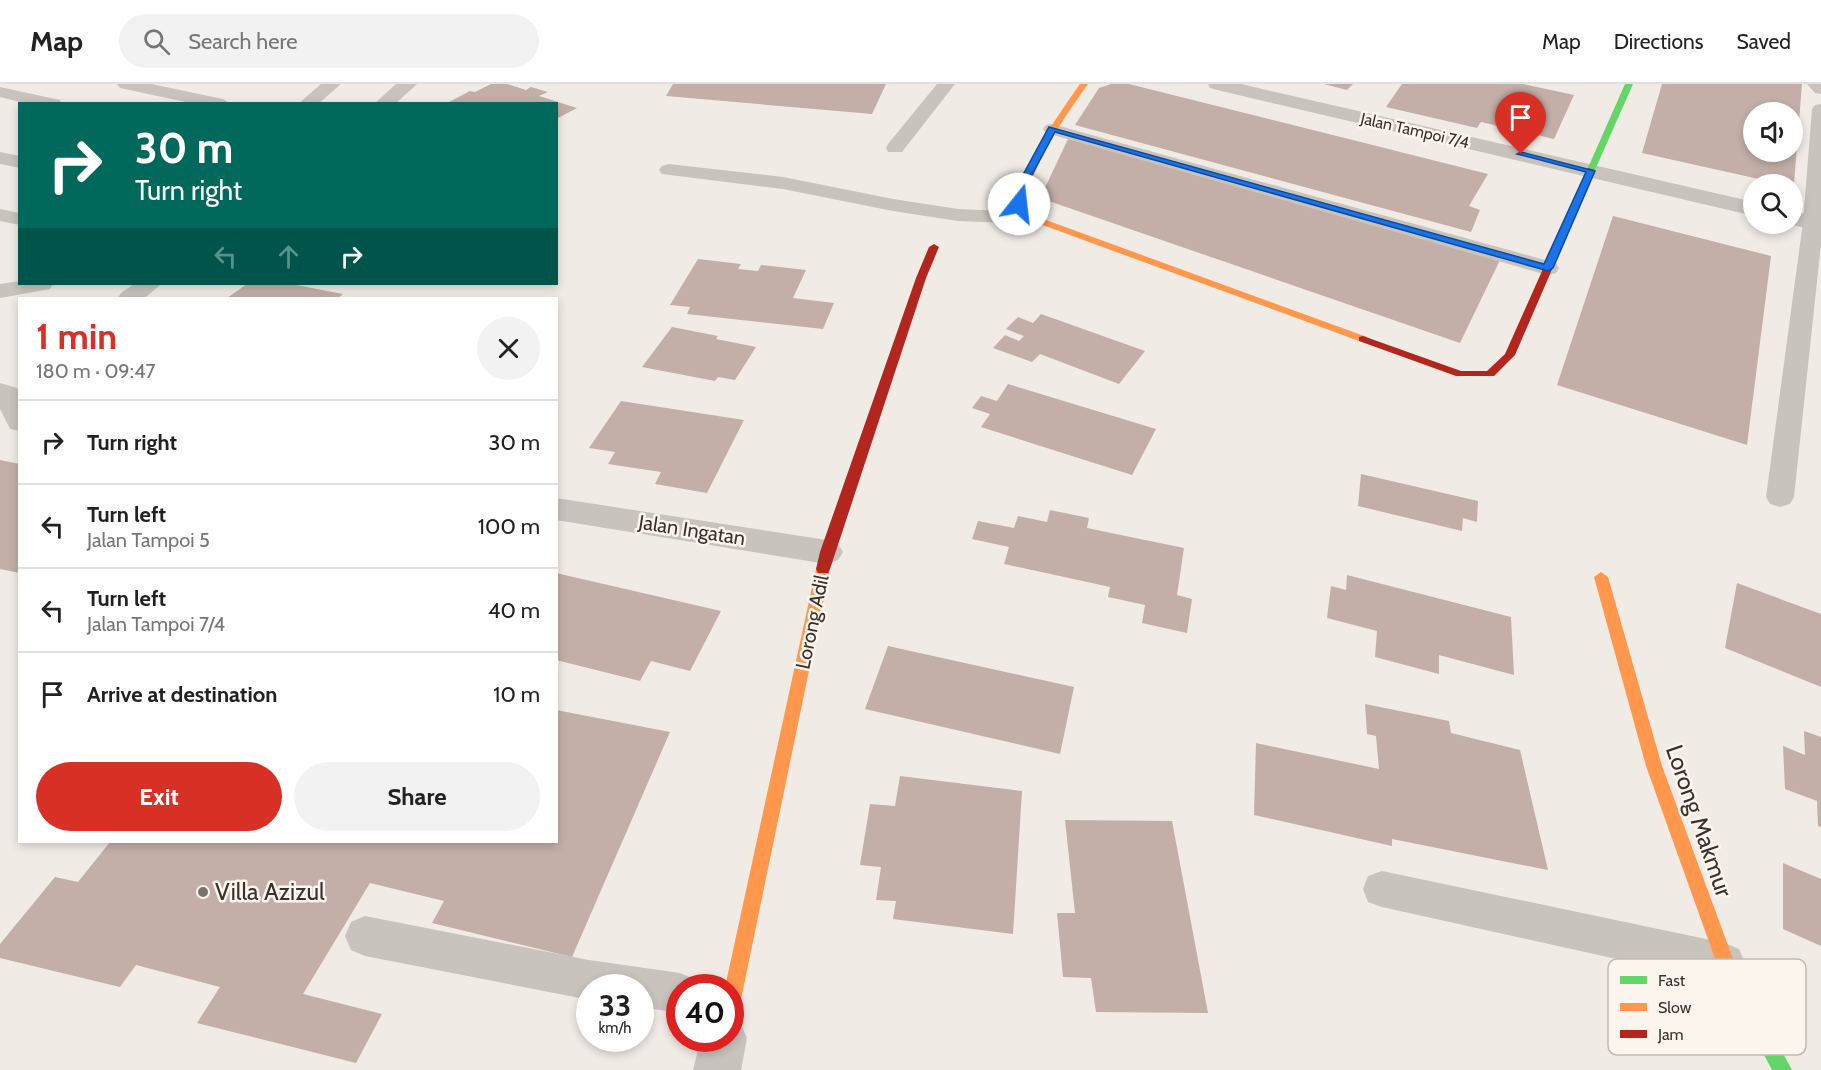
<!DOCTYPE html>
<html lang="en">
<head>
<meta charset="utf-8">
<style>
  :root { --surface:#fff; --page:#f2f2f2; --text:#222; --muted:#767676; --line:#e0e0e0; --accent:#d93025 }
  body { margin:0; font-family:Cabin,sans-serif; background:var(--page); color:var(--text); height:100vh; display:flex; flex-direction:column; font-size:22px; white-space:nowrap }
  * { box-sizing:border-box; margin:0 }
  p { font-size:20px; color:var(--muted) }
  .icon { flex:none; width:33px; height:33px; fill:none; stroke:currentColor; stroke-width:2; stroke-linecap:round; stroke-linejoin:round }
  .map { position:relative; flex:1; overflow:hidden }
  .drawer { position:absolute; left:18px; top:213px; width:540px; height:546px; display:flex; flex-direction:column; background:var(--surface); border-radius:0px; box-shadow:0 3px 9px #0003 }
  .drawer>* { flex:none }
  .top-card { position:absolute; left:18px; top:18px; width:540px; height:183px; border-radius:0px; box-shadow:0 3px 9px #0003; background:#00695c; color:#fff; overflow:hidden }
  .fabs { position:absolute; left:1743px; top:18px; display:grid; gap:12px }
  .fabs a { display:grid; place-items:center; width:60px; height:60px; border-radius:50%; background:var(--surface); box-shadow:0 3px 9px #0003; font-size:30px }
  .speed { position:absolute; left:576px; top:890px; display:flex; gap:12px; font-size:30px; font-weight:700; text-align:center }
  .speed>* { display:grid; place-content:center; width:78px; height:78px; border-radius:50%; background:var(--surface); box-shadow:0 3px 9px #0003; line-height:1 }
  .speed small { font-size:15px; font-weight:400 }
  .speed .limit { border:9px solid #d22; background:#fff; color:#111 }
  .pin { position:absolute; display:grid; place-items:center; width:51px; height:51px; color:#fff; margin:-62px -26px; border-radius:50% 50% 50% 0; rotate:-45deg; box-shadow:0 0 6px #0007 }
  .pin .icon { rotate:45deg }
  .me { position:absolute; width:66px; margin:-33px; rotate:16deg; stroke-linejoin:round; filter:drop-shadow(0 0 4px #0008) }
  .turn { display:flex; align-items:center; gap:21px; height:126px; padding:0 18px; font-size:27px }
  .turn .icon { width:78px; height:78px; stroke-width:2.5 }
  .turn b { display:block; font-size:42px; line-height:51px }
  .lanes { display:flex; align-items:center; height:57px; padding:0 18px; background:#0003; justify-content:center; gap:30px; direction:ltr }
  .lanes .off { opacity:.35 }
  .round { display:grid; place-items:center; flex:none; width:63px; height:63px; border-radius:32px; background:var(--page) }
  .headline { display:flex; align-items:center; justify-content:space-between; height:102px; padding:0 18px }
  h1 { font-size:36px; font-weight:700; line-height:45px; color:var(--accent) }
  .action { display:flex; gap:12px; margin-top:auto; padding:12px 18px }
  .action a { flex:1; height:69px; border-radius:36px; background:var(--accent); color:#fff; font-size:24px; font-weight:700; line-height:69px; text-align:center }
  .action a+a { background:var(--page); color:var(--text) }
  ul { padding:0; list-style:none }
  li { display:flex; align-items:center; gap:18px; height:84px; padding:0 18px; border-top:2px solid var(--line) }
  li div { flex:1 }
  li b { display:block; font-size:22px }
  li em { font-style:normal }
  header { display:flex; align-items:center; gap:36px; box-sizing:border-box; height:84px; padding:0 30px; background:var(--surface); border-bottom:2px solid var(--line) }
  header strong { font-size:28px }
  nav { display:flex; gap:33px; margin-inline-start:auto; font-size:21px }
  .search { width:420px; height:54px; background:var(--page); display:flex; align-items:center; gap:15px; box-sizing:border-box; padding:0 21px; border-radius:33px; color:var(--muted); font-size:22px }
  .map>svg:first-child { display:block }
  .building { fill:#c3afa7; fill-rule:evenodd }
  .lines { fill:none; stroke-linecap:round; stroke-linejoin:round }
  .lane { fill:#c9c3be; fill-rule:evenodd }
  .street { fill:#c9c3be; fill-rule:evenodd }
  .fast { fill:#63d668; fill-rule:evenodd }
  .slow { fill:#ff974d; fill-rule:evenodd }
  .jam { fill:#b3261e; fill-rule:evenodd }
  .route { fill:#1a73e8; stroke:#114b97; stroke-width:1.5 }
  .poi-dot { fill:#7a716c; stroke:#fbf5ee; stroke-width:2 }
  .labels { text-anchor:middle; stroke-width:5; stroke-linejoin:round; paint-order:stroke }
  .far-street-label { font-size:16px; fill:#3b302b; stroke:#fbf5ee }
  .street-label { font-size:20px; fill:#3b302b; stroke:#fbf5ee }
  .near-street-label { font-size:24px; fill:#3b302b; stroke:#fbf5ee }
  .near-poi-label { font-size:24px; fill:#3b302b; stroke:#fbf5ee; text-anchor:start }
  .key { fill:#fbf5ee; stroke:#c1bab4; stroke-width:1.5 }
  .key-label { font-size:16px; fill:#3b302b }
</style>
</head>
<body>
<header>
<strong>Map</strong>
<div class="search"><svg class="icon" aria-label="search" viewBox="0 0 24 24"><circle cx="10" cy="10" r="6"/><path d="M15 15l6 6"/></svg>Search here</div>
<nav><a>Map</a><a>Directions</a><a>Saved</a></nav>
</header>
<div class="map">
<svg width="1821" height="986" viewBox="0 0 1821 986">
  <rect width="100%" height="100%" fill="#f0ebe5"/>
  <g class="building">
    <path d="M491,0H507L526,6L531,3L548,8L539,12L577,24L556,35V20H445L470,7L475,8Z"/>
    <path d="M673,0H886L872,30L666,12Z"/>
    <path d="M1111,0H1129L1488,90L1469,122L1480,126L1471,148L1075,41L1099,4Z"/>
    <path d="M1324,0H1353L1347,6Z"/>
    <path d="M1402,0H1523L1574,11L1554,55L1481,38L1477,44L1386,23Z"/>
    <path d="M1662,0H1802L1794,100H1781L1642,69ZM1754,28H1792V68H1754Z"/>
    <path d="M1069,53L1500,176L1460,259L1040,114Z"/>
    <path d="M1613,132L1771,172L1747,361L1557,301Z"/>
    <path d="M698,175L741,180L738,185L758,187L761,181L806,186L793,214L834,219L823,245L687,230L690,223L670,221Z"/>
    <path d="M247,200H291L343,210L338,214H227Z"/>
    <path d="M1041,230L1145,267L1119,300L1040,270L1032,278L993,264L1005,251L1019,257L1024,252L1006,245L1018,233L1033,239Z"/>
    <path d="M672,243L718,252L716,255L756,263L735,296L718,293L715,297L642,283Z"/>
    <path d="M1008,300L1156,345L1132,391L981,343L990,330L972,324L981,312L997,317Z"/>
    <path d="M621,317L744,336L707,409L655,400L661,388L608,380L615,368L589,364Z"/>
    <path d="M0,376L20,380V489L0,485Z"/>
    <path d="M1361,390L1478,417L1477,438L1463,434L1462,447L1358,422Z"/>
    <path d="M1050,426L1089,434L1087,444L1184,464L1177,511L1192,515L1187,549L1142,539L1145,521L1108,513L1110,503L1004,480L1009,463L972,455L978,437L1014,444L1018,432L1047,438Z"/>
    <path d="M556,489L721,527L690,587L651,577L640,597L556,576Z"/>
    <path d="M1347,491L1511,533L1514,591L1439,571V590L1375,573L1377,547L1327,534L1331,502L1346,506Z"/>
    <path d="M1737,499L1821,530V603L1725,564Z"/>
    <path d="M888,562L1074,603L1060,670L865,625Z"/>
    <path d="M1365,620L1449,637L1451,649L1520,666L1548,786L1392,755V762L1254,731L1256,659L1379,685L1376,652L1367,650Z"/>
    <path d="M556,626L670,648L572,873L432,839L444,817L370,799L303,910L382,930L356,979L197,939L220,903L136,881L120,903L0,874V860L55,793L78,798L110,758H556Z"/>
    <path d="M1804,647L1821,653V743L1818,742L1817,717L1785,705L1783,662L1805,671Z"/>
    <path d="M900,692L1022,707L1013,850L893,835L896,817L876,816L881,783L860,781L870,720L895,722Z"/>
    <path d="M1065,736L1172,737L1208,929L1096,928L1091,894L1063,893L1057,829H1075Z"/>
    <path d="M1783,779L1821,795V862L1783,845Z"/>
  </g>
  <g class="lines">
    <g class="lane">
      <path d="M117,0H151L223,15L231,20H195L120,4Z"/>
      <path d="M321,0H341L318,20H298Z"/>
      <path d="M937,0H955L902,68H888L886,64L888,60Z"/>
      <path d="M1807,0H1821V10L1815,9Z"/>
      <path d="M0,3L60,16L62,20H28L0,13Z"/>
      <path d="M1821,20V160L1794,413L1790,420L1780,423L1770,420L1766,413L1803,138L1812,25L1815,21Z"/>
      <path d="M1052,40L1556,179L1559,184L1556,189L1548,191L1540,189L1046,49L1043,45L1046,41Z"/>
      <path d="M0,68L20,72V84L0,80Z"/>
      <path d="M669,80L783,93L893,115L958,125L1032,128L1039,130L1042,134L1039,138L1032,140L958,137L893,127L783,105L662,90L659,86L662,82Z"/>
      <path d="M0,125L20,129V141L0,137Z"/>
      <path d="M20,197V200H53L50,205L0,214V200Z"/>
      <path d="M1382,787L1725,859L1739,865L1745,879L1739,893L1725,899L1382,823L1368,818L1363,805L1368,792Z"/>
      <path d="M365,832L589,876L680,889L694,895L698,903H680V929L640,923V903H590V916L365,872L351,866L345,852L351,838Z"/>
    </g>
    <g class="street">
      <path d="M396,0H417L395,20H374Z"/>
      <path d="M1208,0H1241L1754,118V132L1217,6L1210,4Z"/>
      <path d="M1792,127L1821,133V147L1787,140H1792Z"/>
      <path d="M134,200H161L145,214H118L121,209Z"/>
      <path d="M0,299L17,304L20,308V347L10,345L0,325Z"/>
      <path d="M556,414L827,456L838,460L843,468L838,476L827,480L556,436Z"/>
      <path d="M730,934L740,938L747,954L741,986H693L701,954H730Z"/>
    </g>
    <g class="fast">
      <path d="M1625,0H1633L1595,86L1588,88L1587,86Z"/>
      <path d="M1727,874L1733,877L1792,986H1772L1718,883L1721,877Z"/>
    </g>
    <g class="slow">
      <path d="M1080,0H1088C1061,38 1036,75 1024,120L1035,132L1367,253V257H1359L1029,136L1014,120C1028,75 1053,38 1080,0Z"/>
      <path d="M823,480L830,485L739,925L737,932L730,934V903H725L816,485Z"/>
      <path d="M1601,488L1608,493L1662,682L1736,883L1733,889L1727,892L1721,889L1718,883L1646,682L1594,493Z"/>
    </g>
    <g class="jam">
      <path d="M1588,84L1595,86L1515,271L1494,292H1456L1359,257V253L1363,252L1461,287H1487L1505,270Z"/>
      <path d="M934,160L939,163L926,194L830,485L828,489H818L816,485L820,468L916,194L929,163Z"/>
    </g>
  </g>
  <path class="route" d="M1049,43L1544,180L1586,88L1517,70L1521,68L1595,87L1553,184L1548,187L1055,48L1027,100L1023,120L1015,122L1018,100Z"/>
  <circle class="poi-dot" cx="203" cy="808" r="6"/>
  <g class="labels">
    <g class="far-street-label">
      <text transform="translate(1415 46) rotate(13)" y="6">Jalan Tampoi 7/4</text>
    </g>
    <g class="street-label">
      <text transform="translate(692 446) rotate(9)" y="7">Jalan Ingatan</text>
      <text transform="translate(812 538) rotate(-78)" y="7">Lorong Adil</text>
    </g>
    <g class="near-street-label">
      <text transform="translate(1699 737) rotate(71)" y="8">Lorong Makmur</text>
    </g>
    <g class="near-poi-label">
      <text x="215" y="816">Villa Azizul</text>
    </g>
  </g>
  <rect x="1608" y="875" width="198" height="96" rx="9" class="key"/>
  <rect x="1620" y="892" width="27" height="8" fill="#63d668"/>
  <rect x="1620" y="919" width="27" height="8" fill="#ff974d"/>
  <rect x="1620" y="946" width="27" height="8" fill="#b3261e"/>
  <g class="key-label">
    <text x="1658" y="902">Fast</text>
    <text x="1658" y="929">Slow</text>
    <text x="1658" y="956">Jam</text>
  </g>
</svg>
<div class="fabs">
<a><svg class="icon" aria-label="sound" viewBox="0 0 24 24"><path d="M4 9h4l5-4v14l-5-4H4zM17 9q2 3 0 6"/></svg></a>
<a><svg class="icon" aria-label="search" viewBox="0 0 24 24"><circle cx="10" cy="10" r="6"/><path d="M15 15l6 6"/></svg></a>
</div>
<div class="speed"><div>33<small>km/h</small></div><div class="limit">40</div></div>
<div class="pin" style="left:1521px;top:70px;background:#d93025"><svg class="icon" aria-label="arrive" viewBox="0 0 24 24"><path d="M6 21V4h12l-3 4 3 4H6"/></svg></div>
<svg class="me" style="left:1019px;top:120px" viewBox="-20 -20 40 40"><circle r="19" fill="#fff"/><path d="M0-13L10 11 0 6-10 11z" fill="#1a73e8"/></svg>
<div class="top-card">
<div class="turn"><svg class="icon" aria-label="right" viewBox="0 0 24 24"><path d="M7 20v-9h11M14 6l5 5-5 5"/></svg><div><b>30 m</b>Turn right</div></div>
<div class="lanes"><svg class="icon off" aria-label="left" viewBox="0 0 24 24"><path d="M17 20v-9H6M10 6l-5 5 5 5"/></svg><svg class="icon off" aria-label="ahead" viewBox="0 0 24 24"><path d="M12 20V5M6 11l6-6 6 6"/></svg><svg class="icon" aria-label="right" viewBox="0 0 24 24"><path d="M7 20v-9h11M14 6l5 5-5 5"/></svg></div>
</div>
<section class="drawer">
<div class="headline"><div><h1>1 min</h1><p>180 m · 09:47</p></div><a class="round"><svg class="icon" aria-label="close" viewBox="0 0 24 24"><path d="M6 6l12 12M18 6L6 18"/></svg></a></div>
<ul>
<li><svg class="icon" aria-label="right" viewBox="0 0 24 24"><path d="M7 20v-9h11M14 6l5 5-5 5"/></svg><div><b>Turn right</b></div><em>30 m</em></li>
<li><svg class="icon" aria-label="left" viewBox="0 0 24 24"><path d="M17 20v-9H6M10 6l-5 5 5 5"/></svg><div><b>Turn left</b><p>Jalan Tampoi 5</p></div><em>100 m</em></li>
<li><svg class="icon" aria-label="left" viewBox="0 0 24 24"><path d="M17 20v-9H6M10 6l-5 5 5 5"/></svg><div><b>Turn left</b><p>Jalan Tampoi 7/4</p></div><em>40 m</em></li>
<li><svg class="icon" aria-label="arrive" viewBox="0 0 24 24"><path d="M6 21V4h12l-3 4 3 4H6"/></svg><div><b>Arrive at destination</b></div><em>10 m</em></li>
</ul>
<div class="action"><a>Exit</a><a>Share</a></div>
</section>
</div>
</body>
</html>
